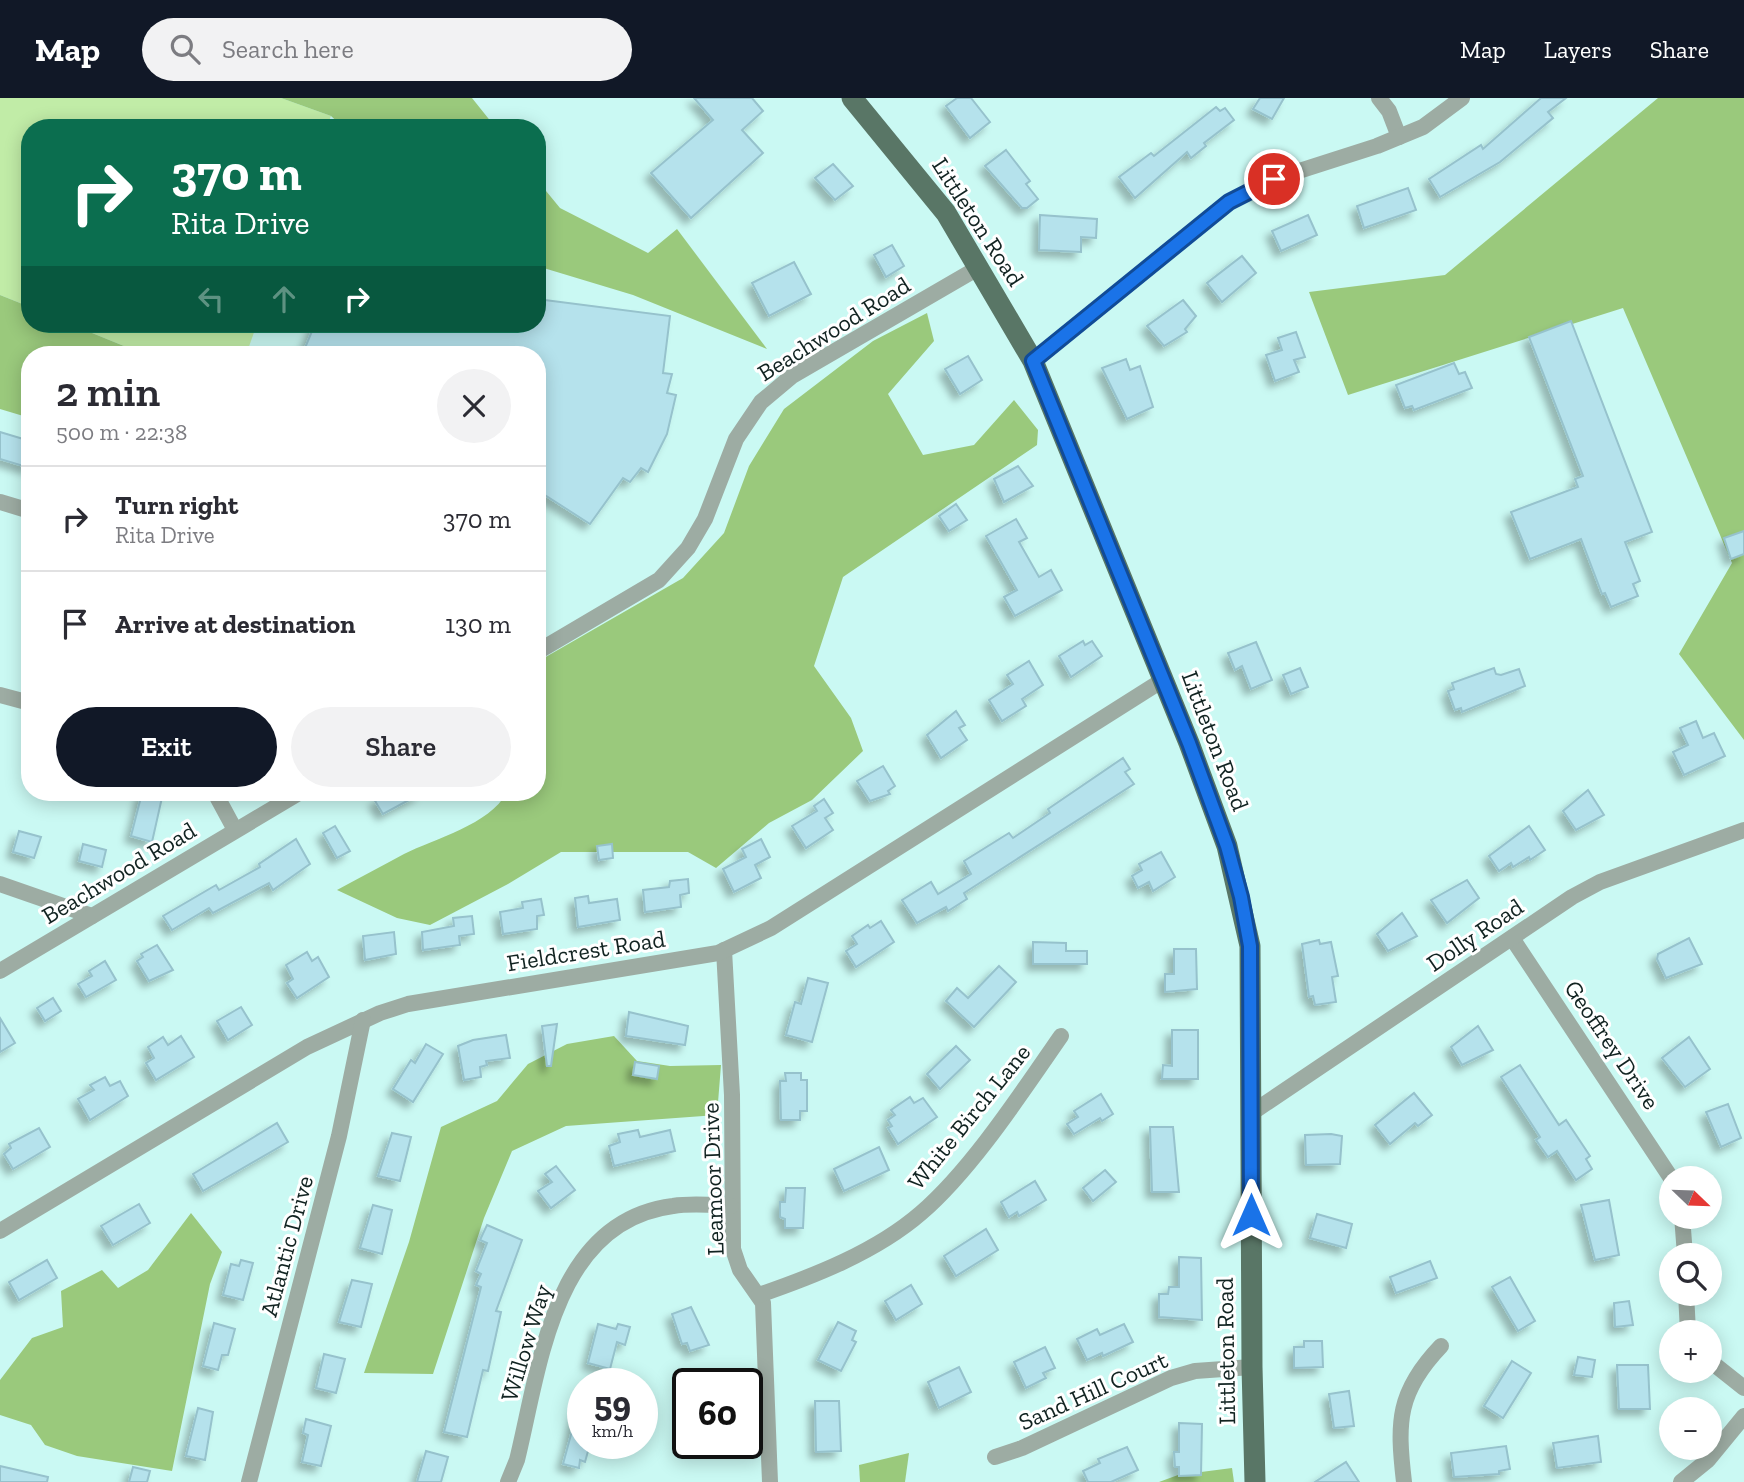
<!DOCTYPE html>
<html lang="en">
<head>
<meta charset="utf-8">
<style>
  :root { --surface:#fff; --page:#f2f2f3; --text:#2b2b33; --muted:#7c7c81; --line:#e1e1e2; --accent:#111827 }
  body { margin:0; font-family:"Zilla Slab",serif; background:var(--page); color:var(--text); height:100vh; display:flex; flex-direction:column; font-size:26px; white-space:nowrap }
  * { box-sizing:border-box; margin:0 }
  p { font-size:23px; color:var(--muted) }
  .icon { flex:none; width:38px; height:38px; fill:none; stroke:currentColor; stroke-width:2; stroke-linecap:round; stroke-linejoin:round }
  .map { position:relative; flex:1; overflow:hidden }
  .side { position:absolute; left:21px; top:248px; width:525px; height:455px; display:flex; flex-direction:column; background:var(--surface); border-radius:28px; box-shadow:0 4px 18px #0003 }
  .side>* { flex:none }
  .guide { position:absolute; left:21px; top:21px; width:525px; height:214px; border-radius:28px; box-shadow:0 4px 18px #0003; background:#0b6e4f; color:#fff; overflow:hidden }
  .needle { width:46px; rotate:113deg }
  .fabs { position:absolute; left:1659px; top:1068px; display:grid; gap:14px }
  .fabs a { display:grid; place-items:center; width:63px; height:63px; border-radius:50%; background:var(--surface); box-shadow:0 4px 18px #0003; font-size:35px }
  .speed { position:absolute; left:567px; top:1270px; display:flex; gap:14px; font-size:35px; font-weight:700; text-align:center }
  .speed>* { display:grid; place-content:center; width:91px; height:91px; border-radius:50%; background:var(--surface); box-shadow:0 4px 18px #0003; line-height:1 }
  .speed small { font-size:18px; font-weight:400 }
  .speed .limit { border:4px solid #111; border-radius:10px; background:#fff; color:#111 }
  .pin { position:absolute; display:grid; place-items:center; width:60px; height:60px; color:#fff; margin:-30px; border:4px solid #fff; border-radius:50%; box-shadow:0 2px 7px #0007 }
  .me { position:absolute; width:77px; margin:-38px; rotate:0deg; stroke-linejoin:round; filter:drop-shadow(0 0 5px #0008) }
  .turn { display:flex; align-items:center; gap:24px; height:147px; padding:0 35px; font-size:32px }
  .turn .icon { width:91px; height:91px; stroke-width:2.5 }
  .turn b { display:block; font-size:49px; line-height:60px }
  .lanes { display:flex; align-items:center; height:66px; padding:0 35px; background:#0003; justify-content:center; gap:35px; direction:ltr }
  .lanes .off { opacity:.35 }
  .round { display:grid; place-items:center; flex:none; width:74px; height:74px; border-radius:37px; background:var(--page) }
  .summary { display:flex; align-items:center; justify-content:space-between; height:119px; padding:0 35px }
  h1 { font-size:42px; font-weight:600; line-height:52px }
  .cta { display:flex; gap:14px; margin-top:auto; padding:14px 35px }
  .cta a { flex:1; height:80px; border-radius:42px; background:var(--accent); color:#fff; font-size:28px; font-weight:600; line-height:80px; text-align:center }
  .cta a+a { background:var(--page); color:var(--text) }
  ul { padding:0; list-style:none }
  li { display:flex; align-items:center; gap:21px; height:105px; padding:0 35px; border-top:2px solid var(--line) }
  li div { flex:1 }
  li b { display:block; font-size:26px }
  li em { font-style:normal }
  header { display:flex; align-items:center; gap:42px; box-sizing:border-box; height:98px; padding:0 35px; background:var(--accent); color:#fff }
  header strong { font-size:33px }
  nav { display:flex; gap:38px; margin-inline-start:auto; font-size:24px }
  .search { width:490px; height:63px; background:var(--page); display:flex; align-items:center; gap:18px; box-sizing:border-box; padding:0 24px; border-radius:38px; color:var(--muted); font-size:26px }
  .map>svg:first-child { display:block }
  .green { fill:#c1eca7 }
  .forest { fill:#9ac97c }
  .building { fill:#b5e2ec; stroke:#96c2cc; stroke-width:2; filter:url(#shadow) }
  .lines { fill:none; stroke-linecap:round; stroke-linejoin:round }
  .street { stroke:#9daca3; stroke-width:16 }
  .primary { stroke:#597666; stroke-width:21 }
  .route-casing { stroke:#114b97; stroke-width:18 }
  .route { stroke:#1a73e8; stroke-width:12 }
  .labels { text-anchor:middle; stroke-width:6; stroke-linejoin:round; paint-order:stroke }
  .street-label { font-size:24px; fill:#112321; stroke:#fff }
</style>
</head>
<body>
<header>
<strong>Map</strong>
<div class="search"><svg class="icon" aria-label="search" viewBox="0 0 24 24"><circle cx="10" cy="10" r="6"/><path d="M15 15l6 6"/></svg>Search here</div>
<nav><a>Map</a><a>Layers</a><a>Share</a></nav>
</header>
<div class="map">
<svg width="1744" height="1384" viewBox="0 0 1744 1384">
  <defs>
    <filter id="shadow"><feDropShadow dx="-6" dy="6" stdDeviation="3.5" flood-color="#0004"/></filter>
  </defs>
  <rect width="100%" height="100%" fill="#caf9f3"/>
  <g class="green">
    <path d="M0,0H281L331,18L326,30H30V209L0,197Z"/>
    <path d="M70,226H257L246,257H146Z"/>
  </g>
  <g class="forest">
    <path d="M281,0H472L496,30H344L331,18Z"/>
    <path d="M1658,0H1744V642L1679,556L1732,465L1623,210L1348,297L1309,194L1445,177Z"/>
    <path d="M537,82L560,110L648,155L677,131L767,251L633,197L537,168Z"/>
    <path d="M0,197L30,209V226H70L146,257H30V320L0,311Z"/>
    <path d="M927,215L934,243L888,296L923,357L974,347L1014,302L1038,332L1037,347L843,479L814,568L851,620L863,653L812,702L769,725L716,770L688,754H561L508,786L430,827L397,820L337,792C359,780 382,768 404,756C434,741 491,726 506,695H537V564L683,480L724,435L749,368L784,311L873,243Z"/>
    <path d="M614,938L637,963L670,968L721,967L717,1017L566,1028L512,1053L484,1120L433,1276L364,1275L409,1144L441,1029L497,1003L528,966L567,946Z"/>
    <path d="M191,1115L222,1154L210,1186L172,1373L77,1358L45,1347L31,1327L0,1317V1282L32,1240L63,1229L61,1193L102,1172L118,1190L148,1172Z"/>
    <path d="M909,1355L905,1384H860L859,1367Z"/>
    <path d="M1232,1370L1234,1384H1159L1178,1377Z"/>
  </g>
  <g class="building">
    <path d="M694,0H752L763,13L742,32L763,55L691,120L651,75L713,22Z"/>
    <path d="M957,0H971L990,24L970,40L946,8Z"/>
    <path d="M1260,0H1284L1272,21L1253,11Z"/>
    <path d="M1541,0H1566L1548,14L1553,20L1500,64L1440,99L1429,81L1481,47L1483,51Z"/>
    <path d="M1216,9L1220,13L1225,10L1234,22L1204,45L1206,48L1191,60L1187,54L1135,100L1119,79L1151,55L1154,58Z"/>
    <path d="M1006,52L1030,83L1026,86L1038,101L1027,110H1022L985,68Z"/>
    <path d="M833,66L853,88L835,102L815,80Z"/>
    <path d="M1408,90L1416,112L1364,130L1357,108Z"/>
    <path d="M1040,117L1097,121L1096,140L1081,139V154L1039,152Z"/>
    <path d="M1308,117L1317,137L1281,153L1272,133Z"/>
    <path d="M892,147L904,168L886,179L874,157Z"/>
    <path d="M1242,158L1256,175L1222,204L1207,185Z"/>
    <path d="M794,164L811,196L769,218L752,185Z"/>
    <path d="M537,201L670,218L663,275L672,276L667,295L676,297L667,336L648,374L641,370L630,384L623,380L590,426L537,392V257H302L315,226H537Z"/>
    <path d="M1183,202L1196,218L1185,231L1187,234L1164,248L1147,228Z"/>
    <path d="M1571,223L1652,434L1625,444L1640,483L1633,486L1638,498L1611,509L1605,495L1602,496L1581,441L1530,461L1511,414L1578,389L1575,381L1583,378L1529,239Z"/>
    <path d="M1296,234L1305,259L1294,262L1299,274L1275,283L1266,257L1282,252L1278,240Z"/>
    <path d="M968,258L982,282L960,296L945,271Z"/>
    <path d="M1126,261L1130,272L1140,268L1153,309L1127,321L1102,270Z"/>
    <path d="M1454,265L1459,276L1465,274L1472,290L1414,312L1412,308L1405,310L1396,287Z"/>
    <path d="M0,334L30,343V370L0,361Z"/>
    <path d="M1018,368L1033,388L1004,404L994,381Z"/>
    <path d="M956,406L967,422L949,433L939,418Z"/>
    <path d="M1016,421L1027,440L1019,444L1039,479L1051,472L1062,492L1015,518L1004,499L1017,492L986,438Z"/>
    <path d="M1744,433V456L1731,461L1724,440Z"/>
    <path d="M1083,543L1085,547L1092,543L1102,558L1071,579L1059,558Z"/>
    <path d="M1256,544L1272,582L1251,591L1242,568L1235,572L1228,555Z"/>
    <path d="M1029,563L1043,587L1022,601L1026,608L1002,623L989,602L1013,586L1007,577Z"/>
    <path d="M1300,570L1308,589L1291,596L1283,577Z"/>
    <path d="M1494,570L1496,576L1501,577L1519,571L1525,588L1462,614L1461,610L1455,612L1448,593L1454,591L1452,585Z"/>
    <path d="M956,613L965,627L959,630L967,642L941,660L927,637Z"/>
    <path d="M1696,623L1703,640L1714,635L1725,658L1684,677L1673,654L1688,647L1680,630Z"/>
    <path d="M1123,660L1130,671L1125,674L1134,686L964,795L967,801L948,813L946,809L917,825L902,802L931,784L938,796L971,776L964,763L1009,735L1013,740L1050,715L1048,711Z"/>
    <path d="M883,668L895,688L888,693L890,696L870,703L857,683Z"/>
    <path d="M1588,692L1604,717L1576,732L1563,713Z"/>
    <path d="M142,695H163L152,744L131,738Z"/>
    <path d="M390,695H422L383,716L375,703Z"/>
    <path d="M824,701L833,715L825,720L833,732L806,750L792,728L817,713L814,708Z"/>
    <path d="M335,728L350,753L337,760L323,735Z"/>
    <path d="M1529,728L1545,752L1530,762L1529,759L1513,769L1511,765L1499,773L1489,758Z"/>
    <path d="M19,733L41,739L34,760L13,754Z"/>
    <path d="M296,741L310,766L273,792L269,785L213,815L209,810L172,832L163,818L216,787L219,792L260,769L259,766Z"/>
    <path d="M761,741L770,759L755,767L761,780L734,794L723,771L746,759L742,751Z"/>
    <path d="M83,746L106,752L102,769L79,763Z"/>
    <path d="M612,746L613,760L599,762L597,748Z"/>
    <path d="M1161,754L1175,779L1153,793L1149,784L1138,790L1132,778L1142,772L1139,766Z"/>
    <path d="M688,781L689,795L680,797L681,809L645,814L643,792L669,789L670,783Z"/>
    <path d="M1467,782L1479,800L1447,825L1431,802Z"/>
    <path d="M588,798L589,805L617,801L620,822L578,829L575,800Z"/>
    <path d="M541,801L544,817L537,818V831L503,836L500,814L523,810L522,804Z"/>
    <path d="M1402,815L1417,838L1388,853L1377,836Z"/>
    <path d="M472,818L474,836L459,838L460,847L423,852L422,834L454,828L453,820Z"/>
    <path d="M881,823L894,844L856,869L846,853L857,846L852,838L868,827L870,830Z"/>
    <path d="M394,834L396,856L365,862L363,838Z"/>
    <path d="M1689,840L1702,866L1666,880L1657,861L1658,856Z"/>
    <path d="M1319,842L1320,846L1331,844L1338,878L1332,879L1336,904L1315,907L1313,898L1309,899L1302,846Z"/>
    <path d="M1033,844L1066,845V853H1087V866H1033Z"/>
    <path d="M157,847L173,872L149,883L137,863L143,859L141,856Z"/>
    <path d="M1174,851H1196L1197,891L1165,894V876H1174Z"/>
    <path d="M307,854L312,863L318,859L329,879L297,900L287,885L293,881L286,867Z"/>
    <path d="M105,863L116,882L86,899L78,886L92,878L89,873Z"/>
    <path d="M999,868L1016,884L974,929L946,903L957,890L968,900Z"/>
    <path d="M808,880L828,885L812,944L786,937L795,904L801,906Z"/>
    <path d="M53,900L61,913L45,923L37,910Z"/>
    <path d="M241,909L252,927L228,942L217,923Z"/>
    <path d="M629,914L688,928L685,947L626,938Z"/>
    <path d="M0,920L15,945L0,954Z"/>
    <path d="M557,926L551,968H547L542,928Z"/>
    <path d="M1478,928L1493,952L1462,967L1451,949Z"/>
    <path d="M1172,932H1198V981H1162L1163,967L1172,968Z"/>
    <path d="M506,937L510,960L486,963L487,967L480,969L481,979L464,982L458,948L473,942Z"/>
    <path d="M181,938L194,959L156,982L146,965L154,960L148,949L163,939L168,947Z"/>
    <path d="M1689,939L1710,971L1685,989L1662,960Z"/>
    <path d="M426,946L443,956L413,1004L393,991L411,962L415,965Z"/>
    <path d="M956,948L970,962L940,991L927,976Z"/>
    <path d="M635,964L659,968L657,981L633,977Z"/>
    <path d="M1520,967L1559,1027L1566,1022L1590,1058L1586,1061L1592,1071L1576,1082L1557,1053L1548,1059L1536,1042L1540,1039L1501,979Z"/>
    <path d="M785,975H801V982H807V1013H800V1022H781L780,983H786Z"/>
    <path d="M105,979L110,988L120,983L128,998L90,1022L78,1001L94,992L90,987Z"/>
    <path d="M1414,995L1432,1017L1418,1028L1415,1025L1390,1046L1375,1027Z"/>
    <path d="M1101,996L1113,1016L1102,1023L1100,1020L1074,1036L1067,1026L1078,1019L1074,1013Z"/>
    <path d="M910,999L914,1005L923,1000L937,1019L898,1046L888,1030L892,1028L888,1022L895,1017L891,1012Z"/>
    <path d="M1728,1006L1741,1040L1721,1049L1706,1014Z"/>
    <path d="M277,1025L288,1044L203,1093L193,1076Z"/>
    <path d="M1150,1029H1173L1179,1094H1152Z"/>
    <path d="M39,1030L50,1049L13,1071L4,1056L11,1050L9,1046Z"/>
    <path d="M638,1032L640,1039L670,1032L675,1053L614,1068L609,1048L620,1044L618,1036Z"/>
    <path d="M392,1035L411,1039L400,1083L378,1078Z"/>
    <path d="M1331,1036L1342,1038L1340,1066L1306,1067L1305,1037Z"/>
    <path d="M879,1049L889,1072L844,1093L834,1071Z"/>
    <path d="M556,1068L575,1092L551,1110L538,1093L552,1084L545,1076Z"/>
    <path d="M1105,1072L1116,1084L1093,1103L1083,1090Z"/>
    <path d="M1035,1083L1046,1102L1019,1118L1017,1114L1009,1119L1001,1104Z"/>
    <path d="M786,1090H805L803,1130H785V1121L780,1119V1104H785Z"/>
    <path d="M1609,1102L1619,1157L1595,1162L1581,1107Z"/>
    <path d="M139,1106L150,1125L113,1147L101,1128Z"/>
    <path d="M373,1107L392,1112L382,1156L360,1150Z"/>
    <path d="M1317,1116L1352,1126L1346,1150L1310,1140Z"/>
    <path d="M487,1127L522,1142L496,1213L501,1214L488,1273L483,1272L467,1339L444,1334L481,1189L476,1187L481,1176L476,1173L487,1145L480,1142Z"/>
    <path d="M986,1131L998,1152L956,1178L944,1158Z"/>
    <path d="M1179,1159L1201,1160L1202,1222L1159,1219V1196H1168L1169,1189H1179Z"/>
    <path d="M47,1162L57,1180L19,1202L9,1184Z"/>
    <path d="M241,1162L253,1165L243,1202L223,1197L231,1166L239,1168Z"/>
    <path d="M1430,1163L1437,1180L1396,1195L1390,1179Z"/>
    <path d="M1510,1179L1535,1223L1518,1233L1492,1189Z"/>
    <path d="M352,1182L372,1186L361,1229L339,1224Z"/>
    <path d="M911,1187L922,1206L896,1222L885,1203Z"/>
    <path d="M1629,1203L1633,1227L1615,1229L1614,1205Z"/>
    <path d="M691,1209L709,1247L690,1253L687,1245L682,1246L672,1216Z"/>
    <path d="M838,1224L856,1233L852,1242L856,1244L841,1273L818,1262Z"/>
    <path d="M214,1225L235,1231L228,1257H222L218,1272L203,1268Z"/>
    <path d="M598,1226L616,1231L618,1226L630,1229L625,1247L617,1244L610,1271L588,1265Z"/>
    <path d="M1124,1226L1133,1244L1103,1258L1102,1255L1087,1262L1077,1241L1097,1231L1100,1237Z"/>
    <path d="M1304,1243H1322L1323,1269L1294,1270V1249H1304Z"/>
    <path d="M1045,1249L1055,1270L1043,1275L1046,1280L1026,1290L1014,1264Z"/>
    <path d="M324,1256L345,1261L336,1295L316,1290Z"/>
    <path d="M1578,1259L1595,1262L1592,1279L1574,1277Z"/>
    <path d="M1512,1263L1531,1275L1503,1320L1484,1308Z"/>
    <path d="M1617,1267H1648L1650,1311H1619Z"/>
    <path d="M959,1269L971,1294L939,1310L928,1284Z"/>
    <path d="M1349,1293L1354,1328L1334,1330L1329,1296Z"/>
    <path d="M815,1303H839L841,1353L816,1354Z"/>
    <path d="M579,1307H583V1346H590L585,1364L580,1362L579,1370L563,1366Z"/>
    <path d="M198,1310L213,1314L205,1362L186,1358Z"/>
    <path d="M306,1321L331,1328L321,1368L302,1364L308,1337L303,1335Z"/>
    <path d="M1179,1325L1202,1326L1201,1377L1179,1378V1369H1175L1174,1354H1179Z"/>
    <path d="M1598,1338L1601,1364L1557,1370L1553,1345Z"/>
    <path d="M1506,1348L1510,1371L1499,1373V1376L1454,1379L1451,1355Z"/>
    <path d="M1127,1349L1138,1372L1111,1384H1088L1083,1373L1100,1365L1098,1361Z"/>
    <path d="M426,1353L448,1359L441,1384H417Z"/>
    <path d="M1346,1364L1359,1384H1315Z"/>
    <path d="M0,1368L48,1379L47,1384H0Z"/>
    <path d="M133,1369L150,1373L147,1384H129Z"/>
  </g>
  <g class="lines">
    <g class="street">
      <path d="M1379,0L1389,13L1399,39"/>
      <path d="M1033,263L1229,104L1274,81L1377,48L1423,29L1462,0"/>
      <path d="M0,404L30,413"/>
      <path d="M537,554L659,482L688,450L705,421L736,341L761,304L792,278L978,170"/>
      <path d="M0,597L30,605"/>
      <path d="M215,695L235,732"/>
      <path d="M0,786L92,818"/>
      <path d="M1512,840L1671,1080"/>
      <path d="M724,852L732,997L733,1151L740,1172L763,1205L770,1384"/>
      <path d="M0,873L299,695"/>
      <path d="M1250,1016L1572,799L1600,784L1744,732"/>
      <path d="M1682,1118L1685,1157"/>
      <path d="M0,1133L307,949L380,915L408,906L718,855L771,830L1163,582"/>
      <path d="M1686,1195L1688,1234"/>
      <path d="M759,1197C814,1178 876,1154 921,1115C972,1071 1022,994 1061,938"/>
      <path d="M1710,1263L1744,1290"/>
      <path d="M995,1359L1022,1350L1171,1280L1195,1273L1252,1269"/>
      <path d="M249,1384L339,1038L363,922"/>
      <path d="M508,1384L517,1362C540,1269 553,1123 673,1108C692,1105 712,1107 731,1108"/>
      <path d="M1404,1384C1397,1324 1397,1294 1441,1248"/>
      <path d="M1681,1384L1708,1362L1744,1318"/>
    </g>
    <path class="primary" d="M852,0L946,115L1033,263L1189,645L1227,748L1250,848L1252,1269L1255,1384"/>
  </g>
  <g class="lines">
    <defs>
      <path id="route" d="M1251,1117L1250,848L1241,799L1227,748L1189,645L1033,263L1229,104L1274,81"/>
    </defs>
    <use href="#route" class="route-casing"/>
    <use href="#route" class="route"/>
  </g>
  <g class="labels">
    <g class="street-label">
      <text transform="translate(978 124) rotate(57)" y="8">Littleton Road</text>
      <text transform="translate(834 231) rotate(-32)" y="8">Beachwood Road</text>
      <text transform="translate(1215 643) rotate(69)" y="8">Littleton Road</text>
      <text transform="translate(119 775) rotate(-31)" y="8">Beachwood Road</text>
      <text transform="translate(1475 837) rotate(-34)" y="8">Dolly Road</text>
      <text transform="translate(586 853) rotate(-9)" y="8">Fieldcrest Road</text>
      <text transform="translate(1612 947) rotate(56)" y="8">Geoffrey Drive</text>
      <text transform="translate(969 1019) rotate(-51)" y="8">White Birch Lane</text>
      <text transform="translate(713 1081) rotate(-92)" y="8">Leamoor Drive</text>
      <text transform="translate(287 1148) rotate(-75)" y="8">Atlantic Drive</text>
      <text transform="translate(526 1245) rotate(-73)" y="8">Willow Way</text>
      <text transform="translate(1226 1253) rotate(-91)" y="8">Littleton Road</text>
      <text transform="translate(1093 1293) rotate(-24)" y="8">Sand Hill Court</text>
    </g>
  </g>
</svg>
<div class="fabs">
<a><svg class="needle" viewBox="-14 -14 28 28"><path d="M0-13l5 13h-10z" fill="#e53935"/><path d="M0 13l5-13h-10z" fill="#7c7c81"/></svg></a>
<a><svg class="icon" aria-label="search" viewBox="0 0 24 24"><circle cx="10" cy="10" r="6"/><path d="M15 15l6 6"/></svg></a>
<a>+</a>
<a>−</a>
</div>
<div class="speed"><div>59<small>km/h</small></div><div class="limit">60</div></div>
<div class="pin" style="left:1274px;top:81px;background:#d93025"><svg class="icon" aria-label="arrive" viewBox="0 0 24 24"><path d="M6 21V4h12l-3 4 3 4H6"/></svg></div>
<svg class="me" style="left:1251px;top:1117px" viewBox="-20 -20 40 40"><path d="M0-17L14 15 0 8-14 15z" fill="#1a73e8" stroke="#fff" stroke-width="4"/></svg>
<div class="guide">
<div class="turn"><svg class="icon" aria-label="right" viewBox="0 0 24 24"><path d="M7 20v-9h11M14 6l5 5-5 5"/></svg><div><b>370 m</b>Rita Drive</div></div>
<div class="lanes"><svg class="icon off" aria-label="left" viewBox="0 0 24 24"><path d="M17 20v-9H6M10 6l-5 5 5 5"/></svg><svg class="icon off" aria-label="ahead" viewBox="0 0 24 24"><path d="M12 20V5M6 11l6-6 6 6"/></svg><svg class="icon" aria-label="right" viewBox="0 0 24 24"><path d="M7 20v-9h11M14 6l5 5-5 5"/></svg></div>
</div>
<section class="side">
<div class="summary"><div><h1>2 min</h1><p>500 m · 22:38</p></div><a class="round"><svg class="icon" aria-label="close" viewBox="0 0 24 24"><path d="M6 6l12 12M18 6L6 18"/></svg></a></div>
<ul>
<li><svg class="icon" aria-label="right" viewBox="0 0 24 24"><path d="M7 20v-9h11M14 6l5 5-5 5"/></svg><div><b>Turn right</b><p>Rita Drive</p></div><em>370 m</em></li>
<li><svg class="icon" aria-label="arrive" viewBox="0 0 24 24"><path d="M6 21V4h12l-3 4 3 4H6"/></svg><div><b>Arrive at destination</b></div><em>130 m</em></li>
</ul>
<div class="cta"><a>Exit</a><a>Share</a></div>
</section>
</div>
</body>
</html>
